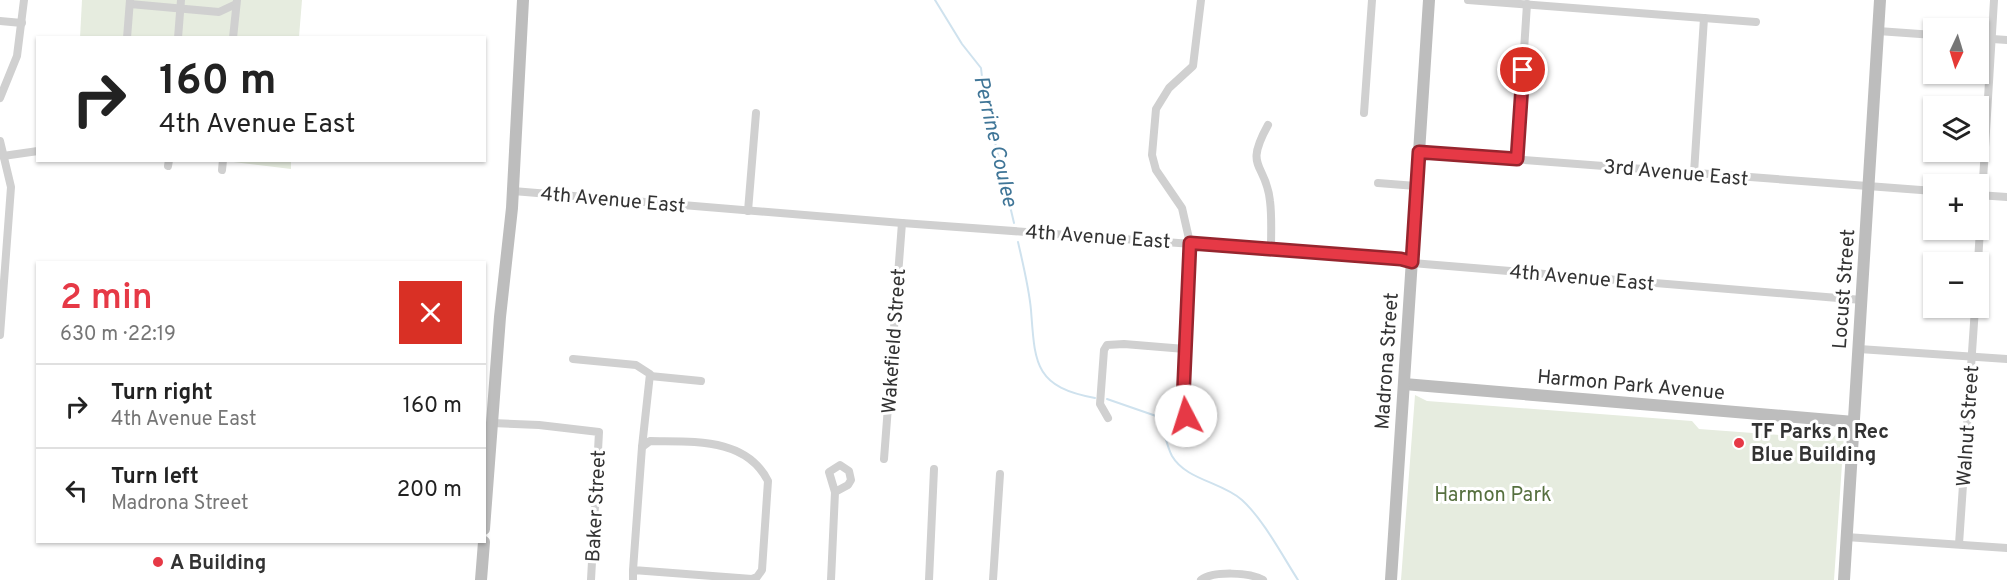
<!DOCTYPE html>
<html lang="en">
<head>
<meta charset="utf-8">
<style>
  :root { --surface:#fff; --page:#f2f2f2; --text:#222; --muted:#767676; --line:#e0e0e0; --accent:#e63946 }
  body { margin:0; font-family:Overpass,sans-serif; background:var(--page); color:var(--text); height:100vh; display:flex; flex-direction:column; font-size:22px; white-space:nowrap }
  * { box-sizing:border-box; margin:0 }
  p { font-size:20px; color:var(--muted) }
  .icon { flex:none; width:33px; height:33px; fill:none; stroke:currentColor; stroke-width:2; stroke-linecap:round; stroke-linejoin:round }
  .map { position:relative; flex:1; overflow:hidden }
  .side { position:absolute; left:36px; top:261px; width:450px; height:282px; display:flex; flex-direction:column; background:var(--surface); border-radius:0px; box-shadow:0 2px 4px #0004 }
  .side>* { flex:none }
  .banner { position:absolute; left:36px; top:36px; width:450px; height:126px; border-radius:0px; box-shadow:0 2px 4px #0004; background:#fff; color:var(--text); overflow:hidden }
  .needle { width:39px; rotate:184deg }
  .fabs { position:absolute; left:1923px; top:18px; display:grid; gap:12px }
  .fabs a { display:grid; place-items:center; width:66px; height:66px; border-radius:0px; background:var(--surface); box-shadow:0 2px 4px #0004; font-size:30px }
  .pin { position:absolute; display:grid; place-items:center; width:51px; height:51px; color:#fff; margin:-26px; border:3px solid #fff; border-radius:50%; box-shadow:0 2px 6px #0007 }
  .me { position:absolute; width:66px; margin:-33px; rotate:355deg; stroke-linejoin:round; filter:drop-shadow(0 0 4px #0008) }
  .turn { display:flex; align-items:center; gap:21px; height:126px; padding:0 24px; font-size:27px }
  .turn .icon { width:78px; height:78px; stroke-width:2.5 }
  .turn b { display:block; font-size:42px; line-height:51px }
  .round { display:grid; place-items:center; flex:none; width:63px; height:63px; border-radius:0px; background:var(--page) }
  .headline { display:flex; align-items:center; justify-content:space-between; height:102px; padding:0 24px }
  h1 { font-size:36px; font-weight:600; line-height:45px; color:var(--accent) }
  ul { padding:0; list-style:none }
  li { display:flex; align-items:center; gap:18px; height:84px; padding:0 24px; border-top:2px solid var(--line) }
  li div { flex:1 }
  li b { display:block; font-size:22px }
  li em { font-style:normal }
  .map>svg:first-child { display:block }
  .green { fill:#e6ecdf }
  .lines { fill:none; stroke-linecap:round; stroke-linejoin:round }
  .stream { stroke:#cfe2ee; stroke-width:2 }
  .street { stroke:#d0d0d0; stroke-width:8 }
  .secondary { stroke:#bdbdbd; stroke-width:12 }
  .route-casing { stroke:#96252e; stroke-width:15 }
  .route { stroke:#e63946; stroke-width:10 }
  .poi-dot { fill:#e63946; stroke:#fff; stroke-width:2 }
  .labels { text-anchor:middle; stroke-width:6; stroke-linejoin:round; paint-order:stroke }
  .street-label { font-size:20px; fill:#333; stroke:#fff }
  .poi-label { font-size:20px; font-weight:bold; fill:#333; stroke:#fff; text-anchor:start }
  .park-label { font-size:20px; fill:#56703f; stroke:#fff }
  .water-label { font-size:21px; font-style:italic; fill:#3f7597; stroke:#fff }
</style>
</head>
<body>
<div class="map">
<svg width="2007" height="580" viewBox="0 0 2007 580">
  <rect width="100%" height="100%" fill="#fff"/>
  <g class="green">
    <path d="M82,0H302L299,37L80,38Z"/>
    <path d="M225,161H291V169Z"/>
    <path d="M1415,395L1427,401L1692,421L1699,429L1832,439L1841,428L1844,435L1834,580H1401Z"/>
  </g>
  <g class="lines">
    <g class="stream">
      <path d="M935,0L962,44L981,68L984,95L1014,223"/>
      <path d="M1018,242C1023,264 1029,288 1031,310C1035,363 1034,387 1095,398"/>
      <path d="M1107,399L1159,417C1164,429 1166,445 1172,456C1186,480 1222,482 1242,500C1263,519 1282,555 1298,580"/>
    </g>
    <g class="street">
      <path d="M1468,0L1756,22"/>
      <path d="M130,4L219,12L236,4"/>
      <path d="M0,21L22,23"/>
      <path d="M1878,31L1934,35"/>
      <path d="M127,38L130,0"/>
      <path d="M178,38L181,0"/>
      <path d="M233,38L237,0"/>
      <path d="M1978,38L2007,40"/>
      <path d="M0,98L17,56L24,0"/>
      <path d="M1364,113L1372,0"/>
      <path d="M1268,125C1243,170 1266,162 1270,201C1272,217 1271,233 1271,249"/>
      <path d="M0,141L11,187L0,335"/>
      <path d="M1419,152L1934,191"/>
      <path d="M3,156L38,151"/>
      <path d="M1517,159L1527,4"/>
      <path d="M168,166L169,160"/>
      <path d="M222,170L223,160"/>
      <path d="M1694,173L1704,18"/>
      <path d="M1378,183L1416,186"/>
      <path d="M513,191L902,223L1401,259L1412,263L1862,300"/>
      <path d="M1978,195L2007,197"/>
      <path d="M748,211L756,113"/>
      <path d="M1978,262L1994,0"/>
      <path d="M1859,349L2007,359"/>
      <path d="M573,359L636,365L650,374L642,447"/>
      <path d="M650,376L701,381"/>
      <path d="M1186,416L1183,402L1190,243L1182,208L1156,170L1152,155L1156,109L1169,88L1193,66L1201,0"/>
      <path d="M1108,418L1100,404L1104,350L1107,345L1124,344L1185,349"/>
      <path d="M492,423L539,425L599,432L591,580"/>
      <path d="M884,459L902,223"/>
      <path d="M1846,537L2007,548"/>
      <path d="M1959,544L1975,308"/>
      <path d="M633,580V570L642,447L650,441C693,442 746,437 768,481L762,570L757,577L752,579L633,570"/>
      <path d="M831,580L835,492L829,472L840,465L849,471L851,480L848,485L835,492"/>
      <path d="M929,580L934,469"/>
      <path d="M993,580L1000,474"/>
      <path d="M1201,580C1213,571 1250,572 1263,580"/>
    </g>
    <g class="secondary">
      <path d="M1404,384L1854,422"/>
      <path d="M484,529L500,317L512,208L523,0"/>
      <path d="M481,580L484,542"/>
      <path d="M1391,580L1429,0"/>
      <path d="M1844,580L1880,0"/>
    </g>
  </g>
  <g class="lines">
    <defs>
      <path id="route" d="M1186,416L1183,402L1190,243L1401,259L1412,262L1419,152L1517,159L1523,70"/>
    </defs>
    <use href="#route" class="route-casing"/>
    <use href="#route" class="route"/>
  </g>
  <g class="poi-dot">
    <circle cx="1739" cy="443" r="6"/>
    <circle cx="158" cy="562" r="6"/>
  </g>
  <g class="labels">
    <g class="street-label">
      <text transform="translate(1676 172) rotate(5)" y="7">3rd Avenue East</text>
      <text transform="translate(613 199) rotate(5)" y="7">4th Avenue East</text>
      <text transform="translate(1098 236) rotate(4)" y="7">4th Avenue East</text>
      <text transform="translate(1582 277) rotate(5)" y="7">4th Avenue East</text>
      <text transform="translate(1843 289) rotate(-86)" y="7">Locust Street</text>
      <text transform="translate(893 341) rotate(-86)" y="7">Wakefield Street</text>
      <text transform="translate(1386 361) rotate(-86)" y="7">Madrona Street</text>
      <text transform="translate(1631 384) rotate(5)" y="7">Harmon Park Avenue</text>
      <text transform="translate(1967 426) rotate(-86)" y="7">Walnut Street</text>
      <text transform="translate(595 506) rotate(-87)" y="7">Baker Street</text>
    </g>
    <g class="poi-label">
      <text x="1751" y="438">TF Parks n Rec<tspan x="1751" dy="23">Blue Building</tspan></text>
      <text x="170" y="569">A Building</text>
    </g>
    <g class="park-label">
      <text x="1493" y="501">Harmon Park</text>
    </g>
    <g class="water-label">
      <text transform="translate(996 141) rotate(77)" y="7">Perrine Coulee</text>
    </g>
  </g>
</svg>
<div class="fabs">
<a><svg class="needle" viewBox="-14 -14 28 28"><path d="M0-13l5 13h-10z" fill="#e53935"/><path d="M0 13l5-13h-10z" fill="#767676"/></svg></a>
<a><svg class="icon" aria-label="layers" viewBox="0 0 24 24"><path d="M12 4l9 5-9 5-9-5zM3 14l9 5 9-5"/></svg></a>
<a>+</a>
<a>−</a>
</div>
<div class="pin" style="left:1523px;top:70px;background:#d93025"><svg class="icon" aria-label="arrive" viewBox="0 0 24 24"><path d="M6 21V4h12l-3 4 3 4H6"/></svg></div>
<svg class="me" style="left:1186px;top:416px" viewBox="-20 -20 40 40"><circle r="19" fill="#fff"/><path d="M0-13L10 11 0 6-10 11z" fill="#e63946"/></svg>
<div class="banner">
<div class="turn"><svg class="icon" aria-label="right" viewBox="0 0 24 24"><path d="M7 20v-9h11M14 6l5 5-5 5"/></svg><div><b>160 m</b>4th Avenue East</div></div>
</div>
<section class="side">
<div class="headline"><div><h1>2 min</h1><p>630 m · 22:19</p></div><a class="round" style="background:#d93025;color:#fff"><svg class="icon" aria-label="close" viewBox="0 0 24 24"><path d="M6 6l12 12M18 6L6 18"/></svg></a></div>
<ul>
<li><svg class="icon" aria-label="right" viewBox="0 0 24 24"><path d="M7 20v-9h11M14 6l5 5-5 5"/></svg><div><b>Turn right</b><p>4th Avenue East</p></div><em>160 m</em></li>
<li><svg class="icon" aria-label="left" viewBox="0 0 24 24"><path d="M17 20v-9H6M10 6l-5 5 5 5"/></svg><div><b>Turn left</b><p>Madrona Street</p></div><em>200 m</em></li>
</ul>
</section>
</div>
</body>
</html>
